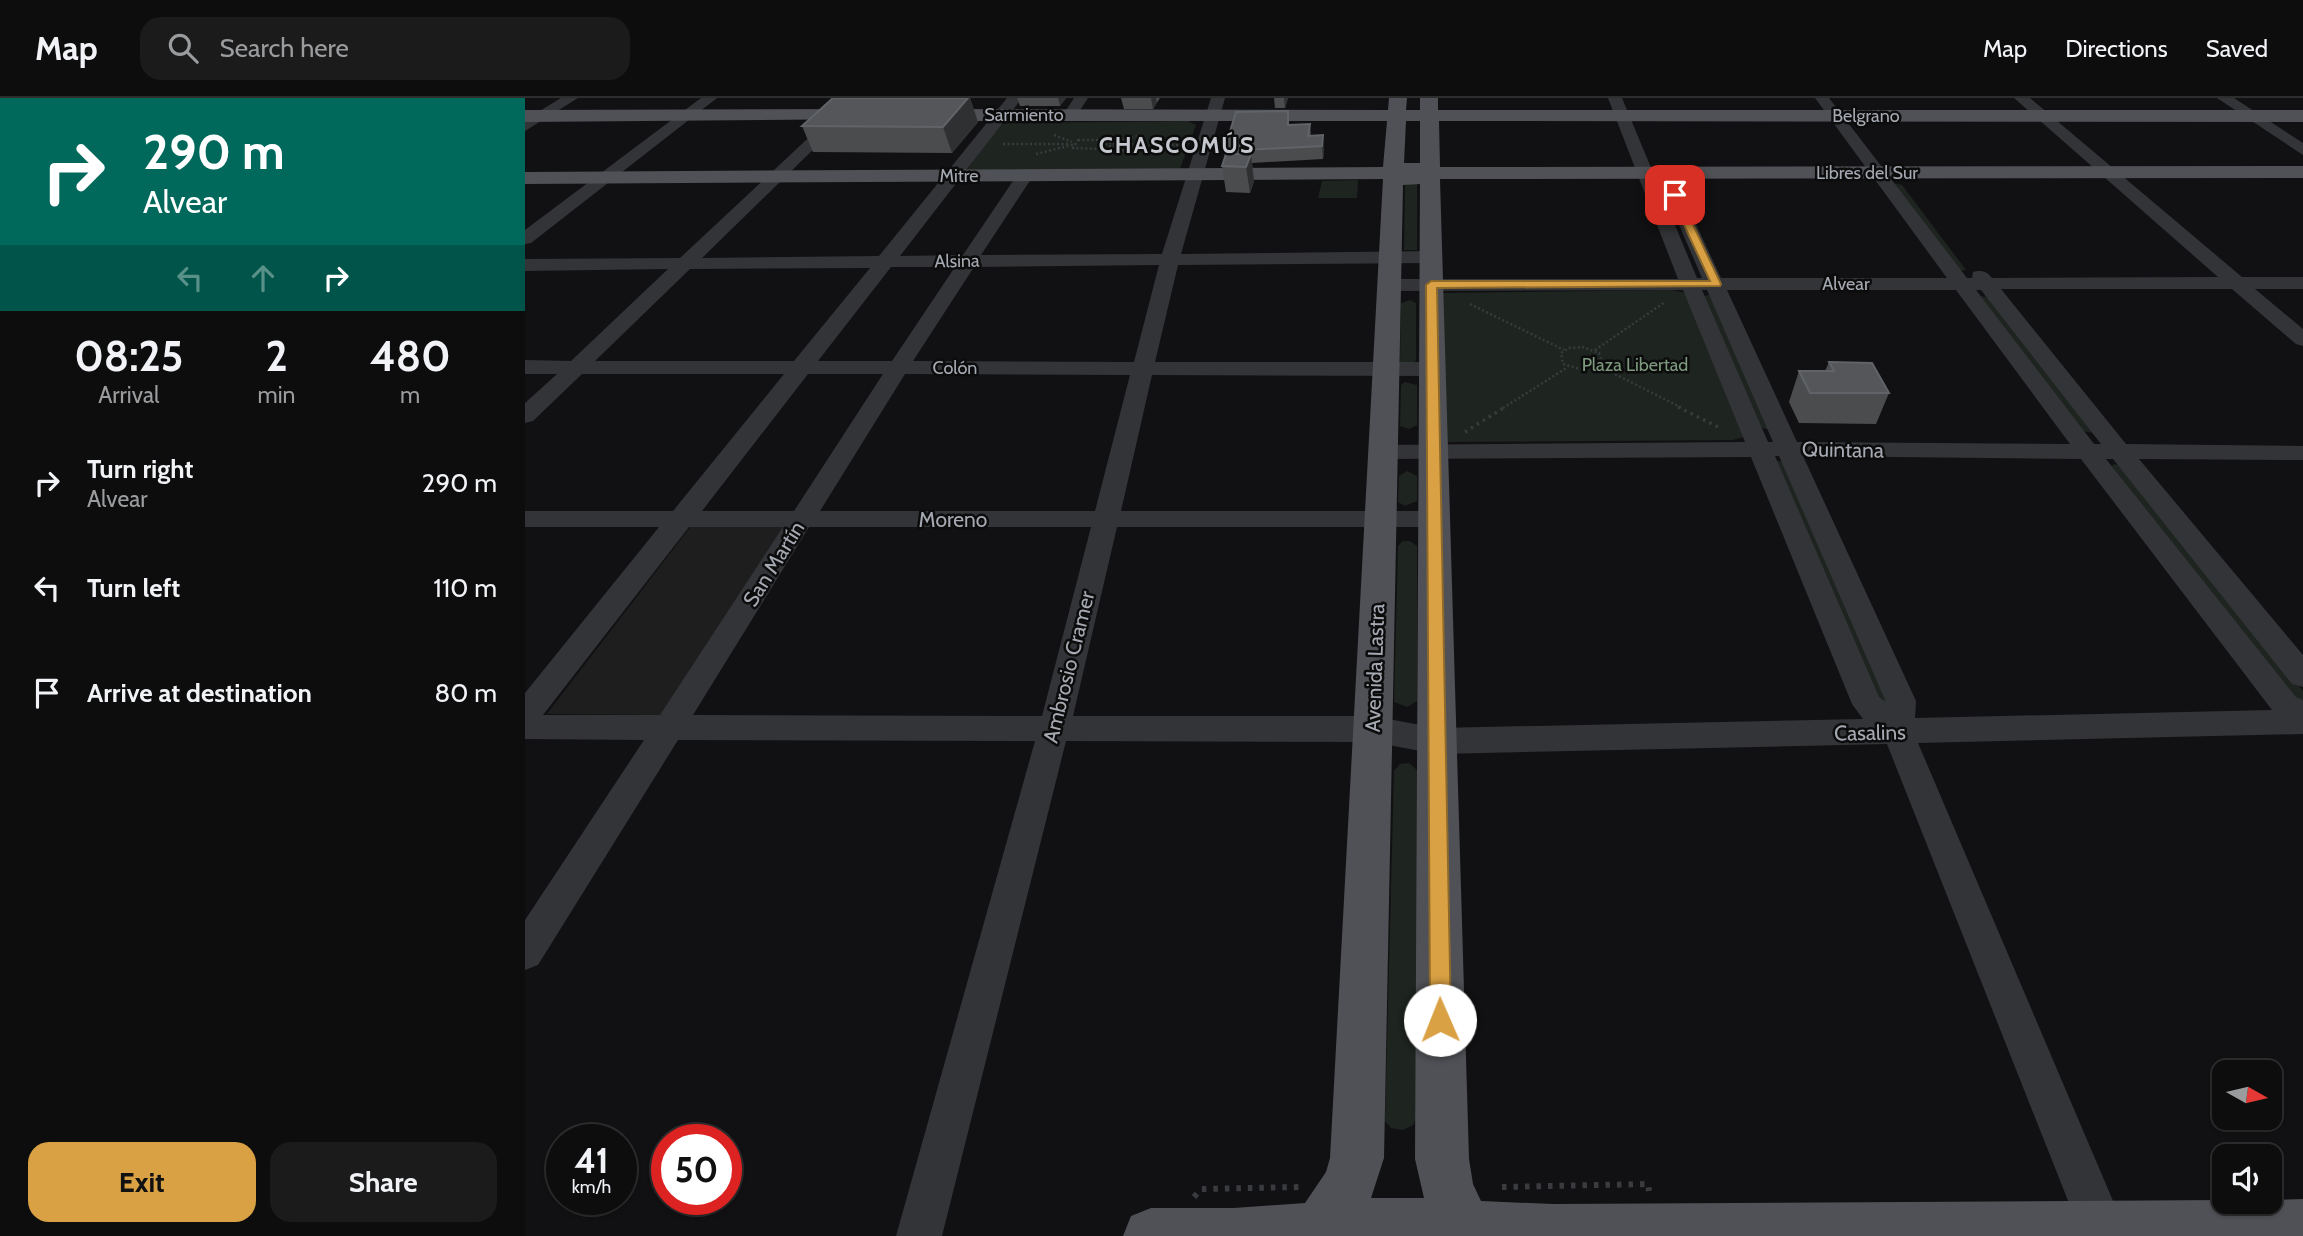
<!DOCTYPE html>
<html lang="en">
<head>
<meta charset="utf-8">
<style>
  :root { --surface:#0d0d0e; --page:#1b1b1c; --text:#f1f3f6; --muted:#9a9c9e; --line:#2d2d2e; --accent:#d9a143 }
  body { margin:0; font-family:Cabin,sans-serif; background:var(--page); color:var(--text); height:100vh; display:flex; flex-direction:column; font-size:26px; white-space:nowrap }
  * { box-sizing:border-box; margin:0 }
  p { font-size:23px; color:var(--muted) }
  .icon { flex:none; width:38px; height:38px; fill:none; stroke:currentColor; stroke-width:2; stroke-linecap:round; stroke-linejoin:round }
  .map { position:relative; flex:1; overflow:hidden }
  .side { display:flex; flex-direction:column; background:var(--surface); width:525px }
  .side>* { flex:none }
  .top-card { background:#00695c; color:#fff; overflow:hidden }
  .needle { width:46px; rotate:98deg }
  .fabs { position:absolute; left:1687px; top:962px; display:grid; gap:14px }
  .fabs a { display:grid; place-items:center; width:70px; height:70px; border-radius:14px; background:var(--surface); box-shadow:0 2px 5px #0004,0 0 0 2px var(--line); font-size:35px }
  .speed { position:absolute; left:21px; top:1026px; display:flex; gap:14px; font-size:35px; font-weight:700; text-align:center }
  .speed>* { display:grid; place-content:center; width:91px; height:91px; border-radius:50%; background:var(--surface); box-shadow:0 2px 5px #0004,0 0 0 2px var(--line); line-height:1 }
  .speed small { font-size:18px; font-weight:400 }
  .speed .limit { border:10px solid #d22; background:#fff; color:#111 }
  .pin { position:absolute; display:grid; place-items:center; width:60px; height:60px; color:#fff; margin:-30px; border-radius:14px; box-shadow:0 4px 10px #0006 }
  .me { position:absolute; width:77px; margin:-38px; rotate:359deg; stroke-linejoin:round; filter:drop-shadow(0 0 5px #0008) }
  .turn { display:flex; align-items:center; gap:24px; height:147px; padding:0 28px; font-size:32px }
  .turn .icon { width:91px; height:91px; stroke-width:2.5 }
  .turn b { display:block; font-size:49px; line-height:60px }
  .lanes { display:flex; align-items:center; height:66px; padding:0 28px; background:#0003; justify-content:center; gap:35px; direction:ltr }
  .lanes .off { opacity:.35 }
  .eta { display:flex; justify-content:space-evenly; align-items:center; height:119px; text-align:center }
  .eta b { font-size:42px; font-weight:700; line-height:49px }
  .cta { display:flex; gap:14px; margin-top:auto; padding:14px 28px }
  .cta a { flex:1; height:80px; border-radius:21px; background:var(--accent); color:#111; font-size:28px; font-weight:700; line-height:80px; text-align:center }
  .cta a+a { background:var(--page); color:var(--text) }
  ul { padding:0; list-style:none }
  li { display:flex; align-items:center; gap:21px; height:105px; padding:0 28px }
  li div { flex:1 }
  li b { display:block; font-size:26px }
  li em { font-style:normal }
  header { display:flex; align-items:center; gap:42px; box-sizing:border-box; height:98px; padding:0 35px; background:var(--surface); border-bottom:2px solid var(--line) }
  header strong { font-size:33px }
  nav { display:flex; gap:38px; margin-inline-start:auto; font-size:24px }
  .search { width:490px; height:63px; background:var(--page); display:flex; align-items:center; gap:18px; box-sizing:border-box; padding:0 24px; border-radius:21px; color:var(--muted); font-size:26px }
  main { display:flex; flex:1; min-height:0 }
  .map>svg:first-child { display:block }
  .built { fill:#1e1e1f }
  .green { fill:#1e241f }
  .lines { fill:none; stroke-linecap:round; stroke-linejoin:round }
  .path-far2 { stroke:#393b3e; stroke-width:2.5; stroke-dasharray:2 2.5; stroke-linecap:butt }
  .path-far1 { stroke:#393b3e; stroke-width:3.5; stroke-dasharray:2.5 4.5; stroke-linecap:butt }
  .path { stroke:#393b3e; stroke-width:6; stroke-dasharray:4.5 7; stroke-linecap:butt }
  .minor { fill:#333437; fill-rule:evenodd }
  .major { fill:#4f5156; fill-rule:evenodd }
  .wall { fill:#4a4c4e }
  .shaded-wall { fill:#2f3032 }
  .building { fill:#545659; stroke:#606367; stroke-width:2 }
  .route { fill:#d9a143; stroke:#8d692c; stroke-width:2 }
  .labels { text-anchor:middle; stroke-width:5; stroke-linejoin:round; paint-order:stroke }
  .far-street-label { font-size:18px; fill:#a5a9b1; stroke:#0c0c0d }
  .far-park-label { font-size:18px; fill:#7e9a7e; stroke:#0c0c0d }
  .street-label { font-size:21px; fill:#a5a9b1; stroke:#0c0c0d }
  .far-district-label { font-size:23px; font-weight:bold; letter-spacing:2px; fill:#c5c8ce; stroke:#0c0c0d }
</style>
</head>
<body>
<header>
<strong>Map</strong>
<div class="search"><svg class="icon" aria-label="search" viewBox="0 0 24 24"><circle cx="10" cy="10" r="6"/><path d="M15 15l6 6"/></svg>Search here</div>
<nav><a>Map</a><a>Directions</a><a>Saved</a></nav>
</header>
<main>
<section class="side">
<div class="top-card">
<div class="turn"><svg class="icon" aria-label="right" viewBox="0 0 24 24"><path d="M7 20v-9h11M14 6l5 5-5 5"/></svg><div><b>290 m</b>Alvear</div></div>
<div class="lanes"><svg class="icon off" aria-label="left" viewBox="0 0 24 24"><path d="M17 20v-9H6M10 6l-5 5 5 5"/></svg><svg class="icon off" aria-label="ahead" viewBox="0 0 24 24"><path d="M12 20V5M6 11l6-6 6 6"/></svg><svg class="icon" aria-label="right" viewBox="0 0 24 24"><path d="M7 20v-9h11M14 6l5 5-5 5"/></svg></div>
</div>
<div class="eta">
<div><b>08:25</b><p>Arrival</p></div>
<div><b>2</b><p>min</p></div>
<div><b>480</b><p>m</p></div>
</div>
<ul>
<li><svg class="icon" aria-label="right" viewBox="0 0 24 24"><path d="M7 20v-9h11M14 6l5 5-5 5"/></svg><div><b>Turn right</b><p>Alvear</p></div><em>290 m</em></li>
<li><svg class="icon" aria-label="left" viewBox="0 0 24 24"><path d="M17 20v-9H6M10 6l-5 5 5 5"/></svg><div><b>Turn left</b></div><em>110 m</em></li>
<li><svg class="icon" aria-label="arrive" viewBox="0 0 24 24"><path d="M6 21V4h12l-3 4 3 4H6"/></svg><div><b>Arrive at destination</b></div><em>80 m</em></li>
</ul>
<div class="cta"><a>Exit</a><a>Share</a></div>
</section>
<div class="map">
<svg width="1778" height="1138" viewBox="0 0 1778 1138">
  <rect width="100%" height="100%" fill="#111113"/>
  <path class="built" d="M166,428L264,429L138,617L22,616Z"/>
  <g class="green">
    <path d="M663,23L671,27L655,71L442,72L475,27L481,25Z"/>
    <path d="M833,82L832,100H793L797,83Z"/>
    <path d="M892,84V152H879L880,85Z"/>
    <path d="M1368,85L1377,87L1441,172L1435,173Z"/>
    <path d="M1147,192L1161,195L1219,339L1208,342L919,344L916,195Z"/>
    <path d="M1183,197L1188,198L1244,332L1235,329L1179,198Z"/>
    <path d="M1455,198L1462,199L1569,335L1557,333Z"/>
    <path d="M885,202L891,205V263L881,266L875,264L876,205Z"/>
    <path d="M880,284L892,287V327L884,331L875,328L876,287Z"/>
    <path d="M1251,363H1258L1364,605H1355Z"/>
    <path d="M1590,366L1600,370L1778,593V604L1774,603L1586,368Z"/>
    <path d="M882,373L892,378V403L880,408L873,404L874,378Z"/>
    <path d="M878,443H885L892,448V603L882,609L869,604L873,448Z"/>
    <path d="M884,665L893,673L891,1021L888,1027L878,1032L866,1030L860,1023L869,673L875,666Z"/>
  </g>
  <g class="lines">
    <g class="path-far2">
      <path d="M529,37L547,44"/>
      <path d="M553,42H582L577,51L548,50Z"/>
      <path d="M478,46H543"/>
      <path d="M580,46L613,38"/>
      <path d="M588,46L659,47"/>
      <path d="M584,48L609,56"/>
      <path d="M511,56L551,46"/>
      <path d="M945,206L1039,252"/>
      <path d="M1057,249L1074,255L1077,265L1058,272L1038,266L1036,255L1044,250Z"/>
      <path d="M1070,252L1140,204"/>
      <path d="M1074,268L1157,310"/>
      <path d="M978,310L1043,269"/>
    </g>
    <g class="path-far1">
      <path d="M1153,309L1195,330"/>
      <path d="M940,334L980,309"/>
    </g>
    <g class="path">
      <path d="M977,1089L1123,1086L1124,1093"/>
      <path d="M669,1099L676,1091L776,1089"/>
    </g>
    <g class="minor">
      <path d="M36,0H53L0,33V22Z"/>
      <path d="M176,0H192L6,145L0,146V132Z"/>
      <path d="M326,0H341L177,160L354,158L482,0H497L375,158L438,157L494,74L500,73L508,78L456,157L637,156L686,0H700L656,156L906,153L915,159L906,165L653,167L630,264H907L915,266L918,271L915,276L907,278L627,277L596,413H909L918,415L922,421L918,427L909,429H592L548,618H847L912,630L1338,621L1327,606L1226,359L857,361L849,359L845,354L849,349L857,347L1220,344L1158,192L864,193L854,187L864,181H1153L1083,0H1097L1172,180H1177L1139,92L1141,88L1147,87L1155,92L1196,180H1422L1290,0H1304L1442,180H1447L1448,174C1457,172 1461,173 1467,180L1693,179L1489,0H1505L1717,179H1778V191H1730L1778,231V248L1771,246L1707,191H1476L1601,346L1778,348V362L1614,361L1778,557V589L1767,586L1588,361H1581L1771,599L1778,602V636L1393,645L1603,1138H1557L1362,646L912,656L847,644L541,643L417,1138H371L510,643L153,642L13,867L0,872V822L119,642L0,641V595L134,429H0V413H148L259,276H57L8,323L0,325V305L32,276H0V262L46,263L143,171L0,173V161L155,160ZM634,167L609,264L388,263L449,169ZM366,169H430L367,263H293ZM345,170L269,263H70L165,171ZM1177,192H1182L1248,344H1243ZM1202,192H1431L1545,346L1272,344ZM1451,192H1456L1576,346H1569ZM283,276H358L269,413H177ZM380,276L605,277L570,413H295ZM1250,358H1254L1361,604L1354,599ZM1278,358L1556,361L1747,612L1390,620L1391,603ZM164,429H258L135,617H18ZM284,429H566L517,618L168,617Z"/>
      <path d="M549,0H563L550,20H540L538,17Z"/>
      <path d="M1692,0H1709L1778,45V57Z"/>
    </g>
    <g class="major">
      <path d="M864,0H882L881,12H895V0H913V12H1778V24L914,23L915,69L1778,68V80L915,81L944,1061L948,1086L956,1103L1028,1106L1699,1102V1104H1745V1102L1778,1101V1138H598L606,1118L626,1110H709L780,1105L801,1074L805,1060L858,81L0,86V74L858,69L862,23H400L391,17L400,11L863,12ZM881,23H895V65H879ZM895,86L890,1061L899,1100H846L859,1060L878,87Z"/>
      <path d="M338,11L347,17L345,21L0,24V12Z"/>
    </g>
  </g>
  <g class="wall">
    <path d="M309,0H445L453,24L427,55L288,54L277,28Z"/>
    <path d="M492,0H541L535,8H495Z"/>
    <path d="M596,0H635L628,11H599Z"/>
    <path d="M749,0H763L760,10H750Z"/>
    <path d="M785,26L786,38L799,50L798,61L727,65L729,83L725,95L701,94L697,68L700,58L699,53L764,27Z"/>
    <path d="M1304,264L1364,295L1351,326L1274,325L1264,304L1274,273H1300Z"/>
  </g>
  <g class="shaded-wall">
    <path d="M443,0H445L453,24L427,55L418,29Z"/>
    <path d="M533,0H541L535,8Z"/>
    <path d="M626,0H631L632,5L628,11Z"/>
    <path d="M759,0H763L760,10Z"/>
    <path d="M798,37L799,50L798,61L797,48Z"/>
    <path d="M726,56L729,83L725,95L721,69Z"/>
  </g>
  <g class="building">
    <path d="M308,0H443L418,29L277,28Z"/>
    <path d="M763,13V27L785,26L783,38L798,37L797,48L699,53L711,14Z"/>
    <path d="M701,56H726L721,69L697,68Z"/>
    <path d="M1304,264L1347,265L1364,295H1285L1274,273H1309Z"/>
  </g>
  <path class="route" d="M1150,95L1154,97L1196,186L1195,188L912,190L926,922L923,929L915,932L908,929L905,922L901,187L906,183H1185L1145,97Z"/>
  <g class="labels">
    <g class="far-street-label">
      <text x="499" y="23">Sarmiento</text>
      <text x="1341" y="24">Belgrano</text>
      <text x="1342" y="81">Libres del Sur</text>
      <text x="434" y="84">Mitre</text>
      <text transform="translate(432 163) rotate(-1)" y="6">Alsina</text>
      <text x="1321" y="192">Alvear</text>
      <text x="430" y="276">Colón</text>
    </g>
    <g class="far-park-label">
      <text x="1110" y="273">Plaza Libertad</text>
    </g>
    <g class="street-label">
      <text transform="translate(1318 352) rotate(1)" y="7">Quintana</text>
      <text x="428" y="429">Moreno</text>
      <text transform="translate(249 466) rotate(-58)" y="7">San Martín</text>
      <text transform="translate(544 569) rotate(-76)" y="7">Ambrosio Cramer</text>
      <text transform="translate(850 570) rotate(-88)" y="7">Avenida Lastra</text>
      <text transform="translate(1345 635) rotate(-1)" y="7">Casalins</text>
    </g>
    <g class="far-district-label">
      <text x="652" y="55">CHASCOMÚS</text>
    </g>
  </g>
</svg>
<div class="fabs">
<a><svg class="needle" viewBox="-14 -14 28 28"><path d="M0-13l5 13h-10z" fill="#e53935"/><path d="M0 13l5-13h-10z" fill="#9a9c9e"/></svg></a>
<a><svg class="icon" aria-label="sound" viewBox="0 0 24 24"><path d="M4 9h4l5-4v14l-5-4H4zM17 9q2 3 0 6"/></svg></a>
</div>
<div class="speed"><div>41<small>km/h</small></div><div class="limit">50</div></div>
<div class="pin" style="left:1150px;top:97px;background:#d93025"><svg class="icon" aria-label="arrive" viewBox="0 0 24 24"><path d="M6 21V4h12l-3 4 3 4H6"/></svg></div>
<svg class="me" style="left:915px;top:922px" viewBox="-20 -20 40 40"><circle r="19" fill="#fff"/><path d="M0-13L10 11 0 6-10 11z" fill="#d9a143"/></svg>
</div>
</main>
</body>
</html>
